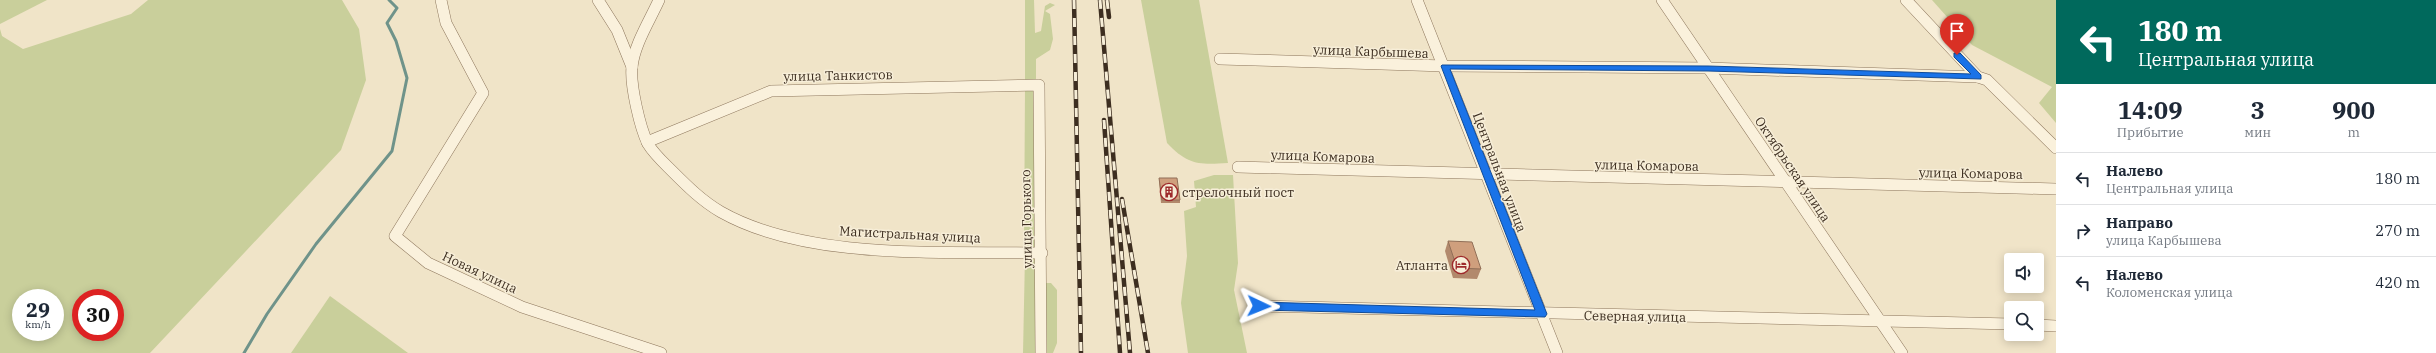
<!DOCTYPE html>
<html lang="ru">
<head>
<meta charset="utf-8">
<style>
  :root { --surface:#fff; --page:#f2f2f3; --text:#1f2937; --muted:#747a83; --line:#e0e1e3 }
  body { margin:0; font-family:"IBM Plex Serif",serif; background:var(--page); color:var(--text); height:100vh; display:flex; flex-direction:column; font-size:15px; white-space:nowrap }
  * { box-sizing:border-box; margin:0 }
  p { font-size:13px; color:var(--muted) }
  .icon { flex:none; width:22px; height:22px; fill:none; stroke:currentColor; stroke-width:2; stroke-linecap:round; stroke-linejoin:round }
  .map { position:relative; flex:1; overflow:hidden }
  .details { display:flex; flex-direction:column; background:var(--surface); width:380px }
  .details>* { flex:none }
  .top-card { background:#00695c; color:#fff; overflow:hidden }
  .buttons { position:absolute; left:2004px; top:253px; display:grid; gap:8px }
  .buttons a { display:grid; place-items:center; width:40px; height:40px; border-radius:4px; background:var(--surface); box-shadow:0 2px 10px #0003; font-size:20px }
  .speed { position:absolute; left:12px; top:289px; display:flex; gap:8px; font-size:20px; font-weight:700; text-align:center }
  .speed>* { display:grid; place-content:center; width:52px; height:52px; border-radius:50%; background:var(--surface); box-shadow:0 2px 10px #0003; line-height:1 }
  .speed small { font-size:10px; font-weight:400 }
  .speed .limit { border:6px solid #d22; background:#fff; color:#111 }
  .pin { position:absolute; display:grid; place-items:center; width:34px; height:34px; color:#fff; margin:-41px -17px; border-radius:50% 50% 50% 0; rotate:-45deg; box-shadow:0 0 4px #0007 }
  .pin .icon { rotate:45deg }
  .me { position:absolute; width:44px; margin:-22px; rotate:92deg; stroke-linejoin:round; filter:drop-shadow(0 0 3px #0008) }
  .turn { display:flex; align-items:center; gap:14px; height:84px; padding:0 16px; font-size:18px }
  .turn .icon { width:52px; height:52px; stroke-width:2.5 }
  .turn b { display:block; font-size:28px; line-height:34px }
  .eta { display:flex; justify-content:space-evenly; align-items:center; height:68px; text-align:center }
  .eta b { font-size:24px; font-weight:700; line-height:28px }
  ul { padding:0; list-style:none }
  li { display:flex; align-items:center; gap:12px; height:52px; padding:0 16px; border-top:1px solid var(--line) }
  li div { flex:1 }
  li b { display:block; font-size:15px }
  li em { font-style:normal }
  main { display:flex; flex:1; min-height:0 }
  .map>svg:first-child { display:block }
  .green { fill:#c9cf9b; fill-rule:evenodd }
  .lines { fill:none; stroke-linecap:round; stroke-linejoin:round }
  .stream { stroke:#6f938a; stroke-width:3 }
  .minor-casing { stroke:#8d765c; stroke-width:12 }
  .minor { stroke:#faf1dc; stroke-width:11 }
  .rail-casing { stroke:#3d2e20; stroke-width:4.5 }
  .rail { stroke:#f7eed8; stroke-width:3; stroke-dasharray:9; stroke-linecap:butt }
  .wall { fill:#b2896c }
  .building { fill:#cf9f7d; stroke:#916f58 }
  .route { fill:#1a73e8; stroke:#114b97 }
  .labels { text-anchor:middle; stroke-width:3; stroke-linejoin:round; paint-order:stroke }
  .street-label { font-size:13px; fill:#3d2e20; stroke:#f7eed8 }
  .poi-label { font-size:13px; fill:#3d2e20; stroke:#f7eed8; text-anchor:start }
</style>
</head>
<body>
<main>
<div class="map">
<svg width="2056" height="353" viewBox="0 0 2056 353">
  <rect width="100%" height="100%" fill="#f0e4c8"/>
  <g class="green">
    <path d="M0,0H47L0,24Z"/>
    <path d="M148,0H342L359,29L366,80L341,150L150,353H0V29L2,36L23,49L131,14ZM21,298H55V332H21ZM81,298H115V332H81Z"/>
    <path d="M1025,0H1034L1035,33L1041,31L1045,6L1050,3L1055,5L1045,11L1050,14L1053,39L1050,50L1036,59V83H1025Z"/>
    <path d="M1141,0H1199L1228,163C1199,165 1188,165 1167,143Z"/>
    <path d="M1932,0H2056V123L2039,103L2052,87L1972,45Z"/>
    <path d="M1025,87L1036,88L1038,250L1024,249Z"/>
    <path d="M1214,175H1233L1238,263L1234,290L1247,353H1188L1181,303L1187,256L1184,211L1196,207L1194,181Z"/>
    <path d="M1025,255H1038L1037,353H1023Z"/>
    <path d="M1044,283H1051L1057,290V343L1053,353H1044Z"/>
    <path d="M330,296L408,353H291Z"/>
  </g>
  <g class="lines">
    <path class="stream" d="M244,353L267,314L316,244L392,151L407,78L396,41L387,23L397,8L389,0"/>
    <defs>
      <g id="minor">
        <path d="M441,0L446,23L483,93L395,236L428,263L522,307L661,353"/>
        <path d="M598,0L617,30L632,67"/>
        <path d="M659,0C650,20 634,45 632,67C630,85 640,128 648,144C654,154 664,163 672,171C687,186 702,201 721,212C808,261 944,251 1042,253"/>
        <path d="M1417,0L1557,353"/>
        <path d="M1662,0L1902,353"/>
        <path d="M1906,0L1978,77L1987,80L2056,148"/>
        <path d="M1220,59L1445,66L1708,68L1978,77"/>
        <path d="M647,142L771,91L1039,85L1041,353"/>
        <path d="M1238,167L2056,189"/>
        <path d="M1259,306L2011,324"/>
        <path d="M2037,325L2056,326"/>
      </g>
    </defs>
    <use href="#minor" class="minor-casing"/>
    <use href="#minor" class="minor"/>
    <defs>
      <g id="rail">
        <path d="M1074,0L1081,353"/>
        <path d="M1100,0L1130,353"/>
        <path d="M1107,0L1109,17"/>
        <path d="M1104,120L1120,353"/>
        <path d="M1122,199L1148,353"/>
      </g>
    </defs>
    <use href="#rail" class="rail-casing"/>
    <use href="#rail" class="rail"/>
  </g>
  <g class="wall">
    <path d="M1159,178L1180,200V203H1161L1159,181Z"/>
    <path d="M1448,241L1481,269L1477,279L1453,278L1445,251Z"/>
  </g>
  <g class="building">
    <path d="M1159,178H1177L1180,200H1162Z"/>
    <path d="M1448,241L1472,242L1481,269L1457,268Z"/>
  </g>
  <path class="route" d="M1954,53H1960L1981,75V79L1708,71L1450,69L1547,314L1545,317L1259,310L1254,306L1259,302L1535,310L1441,66L1442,65L1708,66L1971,74L1954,57Z"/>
  <defs>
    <symbol id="building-ring" viewBox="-11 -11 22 22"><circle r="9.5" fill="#f7eed8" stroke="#9e2a2b" stroke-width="1.5"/><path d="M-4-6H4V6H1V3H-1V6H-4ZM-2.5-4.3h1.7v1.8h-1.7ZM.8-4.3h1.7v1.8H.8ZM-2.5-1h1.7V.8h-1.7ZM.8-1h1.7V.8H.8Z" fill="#9e2a2b"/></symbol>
    <symbol id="hotel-ring" viewBox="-11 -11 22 22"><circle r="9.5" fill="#f7eed8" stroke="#9e2a2b" stroke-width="1.5"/><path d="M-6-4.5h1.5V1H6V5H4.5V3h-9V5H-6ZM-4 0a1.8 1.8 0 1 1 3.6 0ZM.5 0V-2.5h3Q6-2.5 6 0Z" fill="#9e2a2b"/></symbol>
  </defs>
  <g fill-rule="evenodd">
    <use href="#building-ring" x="1159" y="182" width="20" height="20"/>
    <use href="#hotel-ring" x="1451" y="255" width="20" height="20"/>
  </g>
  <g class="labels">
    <g class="street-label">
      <text transform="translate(1371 51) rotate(2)" y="5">улица Карбышева</text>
      <text transform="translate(838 75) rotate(-1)" y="5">улица Танкистов</text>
      <text transform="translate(1323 156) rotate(2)" y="5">улица Комарова</text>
      <text transform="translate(1647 165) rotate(1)" y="5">улица Комарова</text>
      <text transform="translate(1793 169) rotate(56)" y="5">Октябрьская улица</text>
      <text transform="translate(1500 172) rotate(69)" y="5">Центральная улица</text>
      <text transform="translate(1971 173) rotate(1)" y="5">улица Комарова</text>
      <text transform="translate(1026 219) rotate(-91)" y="5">улица Горького</text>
      <text transform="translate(910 234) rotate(3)" y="5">Магистральная улица</text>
      <text transform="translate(480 272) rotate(25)" y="5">Новая улица</text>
      <text transform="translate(1635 316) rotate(1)" y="5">Северная улица</text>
    </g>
    <g class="poi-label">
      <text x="1182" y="197">стрелочный пост</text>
      <text x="1448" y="270" text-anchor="end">Атланта</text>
    </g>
  </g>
</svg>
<div class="buttons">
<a><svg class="icon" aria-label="sound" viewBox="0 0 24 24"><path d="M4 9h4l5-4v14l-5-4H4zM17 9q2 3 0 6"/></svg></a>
<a><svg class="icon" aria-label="search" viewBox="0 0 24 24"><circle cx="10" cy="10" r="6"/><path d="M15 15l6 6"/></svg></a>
</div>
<div class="speed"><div>29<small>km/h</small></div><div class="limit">30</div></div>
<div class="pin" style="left:1957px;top:55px;background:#d93025"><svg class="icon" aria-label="arrive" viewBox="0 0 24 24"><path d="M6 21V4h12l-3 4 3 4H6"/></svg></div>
<svg class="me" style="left:1259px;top:306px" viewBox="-20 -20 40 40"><path d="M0-17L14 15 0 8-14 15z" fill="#1a73e8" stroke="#fff" stroke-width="4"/></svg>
</div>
<section class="details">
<div class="top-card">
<div class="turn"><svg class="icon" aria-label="left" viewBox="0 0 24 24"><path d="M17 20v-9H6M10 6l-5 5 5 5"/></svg><div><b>180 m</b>Центральная улица</div></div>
</div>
<div class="eta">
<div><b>14:09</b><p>Прибытие</p></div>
<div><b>3</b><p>мин</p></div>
<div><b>900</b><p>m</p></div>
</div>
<ul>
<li><svg class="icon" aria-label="left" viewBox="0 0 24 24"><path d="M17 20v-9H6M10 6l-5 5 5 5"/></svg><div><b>Налево</b><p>Центральная улица</p></div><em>180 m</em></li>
<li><svg class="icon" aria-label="right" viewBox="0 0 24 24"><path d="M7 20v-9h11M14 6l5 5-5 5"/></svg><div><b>Направо</b><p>улица Карбышева</p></div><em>270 m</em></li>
<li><svg class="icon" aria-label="left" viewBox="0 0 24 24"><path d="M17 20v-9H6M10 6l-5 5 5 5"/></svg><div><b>Налево</b><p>Коломенская улица</p></div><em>420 m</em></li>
</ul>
</section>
</main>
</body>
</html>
